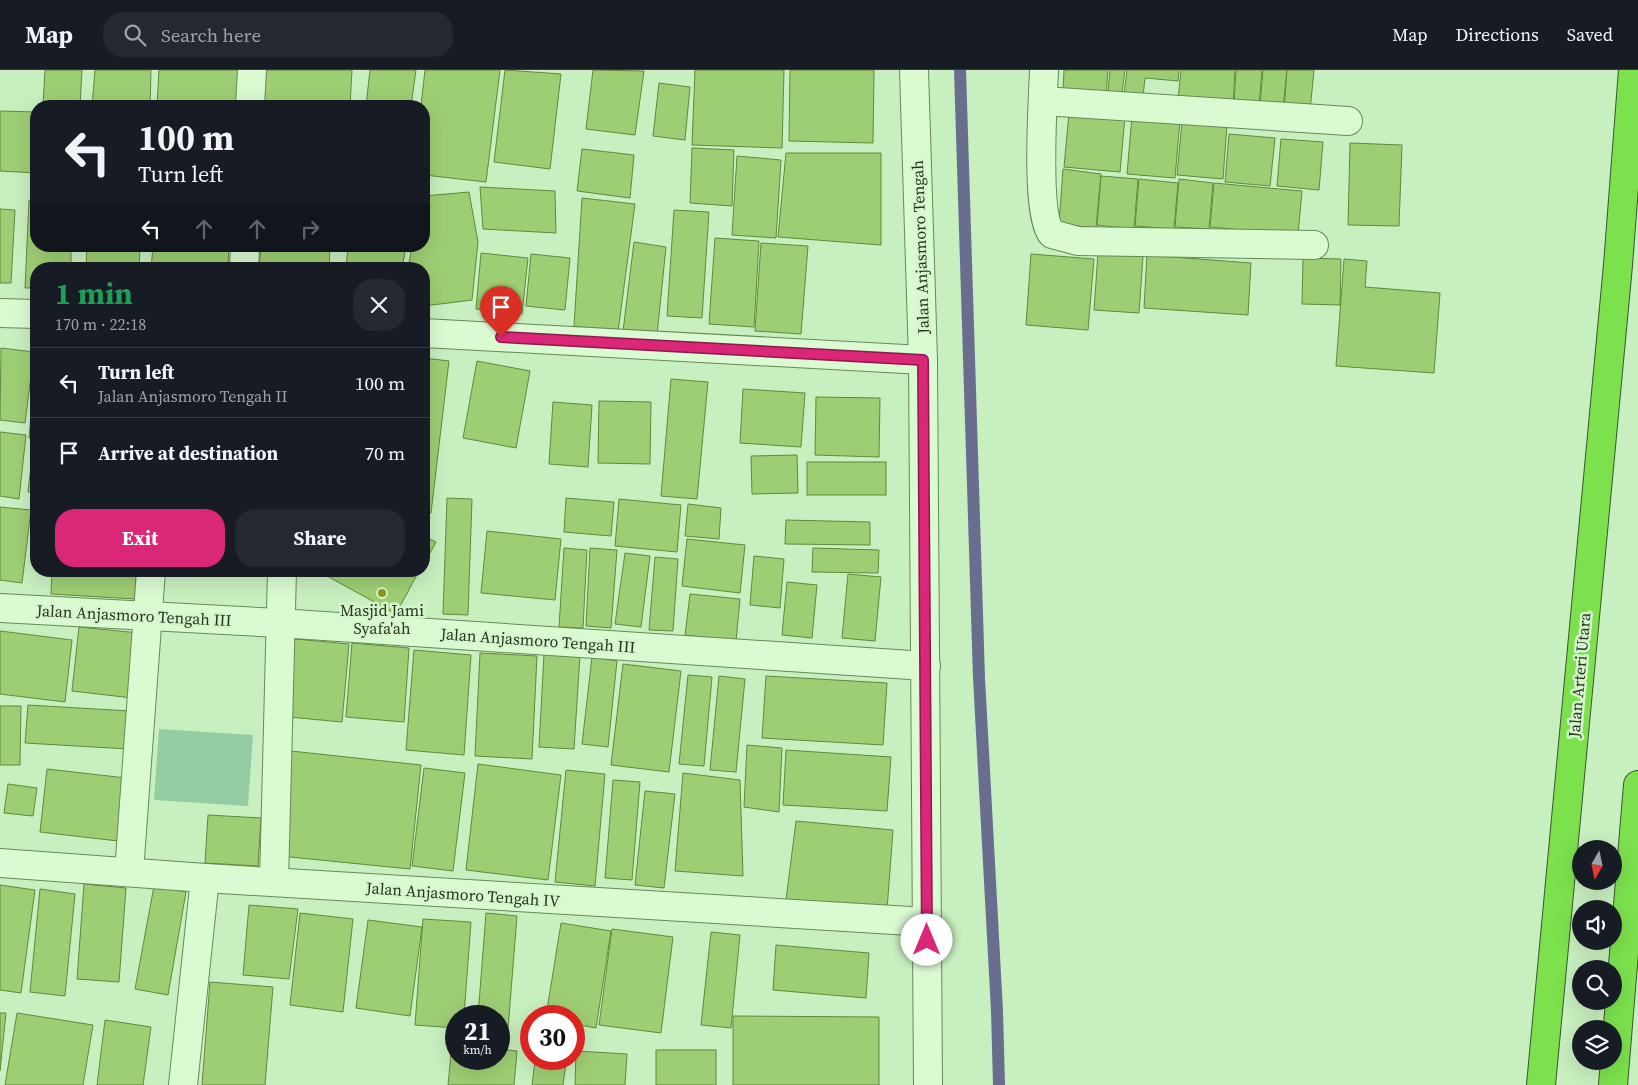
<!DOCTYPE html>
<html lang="en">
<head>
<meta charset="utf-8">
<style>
  :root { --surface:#171b24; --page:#242831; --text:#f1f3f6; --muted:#9ea1a6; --line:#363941; --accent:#db2777 }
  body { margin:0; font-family:"Source Serif 4",serif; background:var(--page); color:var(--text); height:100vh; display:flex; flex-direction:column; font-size:19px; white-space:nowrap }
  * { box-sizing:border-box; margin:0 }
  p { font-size:16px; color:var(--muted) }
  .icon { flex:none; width:28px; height:28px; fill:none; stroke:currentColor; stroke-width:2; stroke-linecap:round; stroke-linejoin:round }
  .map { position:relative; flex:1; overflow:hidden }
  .details { position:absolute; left:30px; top:192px; width:400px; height:315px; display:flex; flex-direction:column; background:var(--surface); border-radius:20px; box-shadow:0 5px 20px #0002 }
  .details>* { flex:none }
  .hud { position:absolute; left:30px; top:30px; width:400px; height:152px; border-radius:20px; box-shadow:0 5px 20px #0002; background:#171b24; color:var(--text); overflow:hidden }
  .needle { width:32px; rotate:189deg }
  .buttons { position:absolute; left:1572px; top:770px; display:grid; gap:10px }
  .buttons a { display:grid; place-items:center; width:50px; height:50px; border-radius:50%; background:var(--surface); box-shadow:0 5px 20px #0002; font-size:25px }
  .speed { position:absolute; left:445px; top:935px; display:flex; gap:10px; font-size:25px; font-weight:700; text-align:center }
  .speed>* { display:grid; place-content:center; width:65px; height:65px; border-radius:50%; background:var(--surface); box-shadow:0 5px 20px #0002; line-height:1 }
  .speed small { font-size:12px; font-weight:400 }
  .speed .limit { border:8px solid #d22; background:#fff; color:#111 }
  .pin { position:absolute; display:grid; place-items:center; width:42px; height:42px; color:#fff; margin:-51px -21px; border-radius:50% 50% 50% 0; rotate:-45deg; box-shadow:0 0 5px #0007 }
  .pin .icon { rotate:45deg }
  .me { position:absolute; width:55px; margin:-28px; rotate:0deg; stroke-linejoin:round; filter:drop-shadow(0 0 4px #0008) }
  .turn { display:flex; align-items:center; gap:18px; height:105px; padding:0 25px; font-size:22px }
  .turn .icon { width:65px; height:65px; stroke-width:2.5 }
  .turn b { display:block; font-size:35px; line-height:42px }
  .lanes { display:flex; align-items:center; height:48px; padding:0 25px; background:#0003; justify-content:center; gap:25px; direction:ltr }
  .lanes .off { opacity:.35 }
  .round { display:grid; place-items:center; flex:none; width:52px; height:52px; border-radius:20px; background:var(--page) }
  .summary { display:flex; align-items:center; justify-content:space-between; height:85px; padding:0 25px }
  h1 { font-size:30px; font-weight:700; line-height:38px; color:#1e9e55 }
  .cta { display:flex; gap:10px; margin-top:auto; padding:10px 25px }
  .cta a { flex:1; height:58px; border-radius:20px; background:var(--accent); color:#fff; font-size:20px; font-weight:700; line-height:58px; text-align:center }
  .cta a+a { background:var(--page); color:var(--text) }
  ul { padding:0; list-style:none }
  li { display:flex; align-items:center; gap:15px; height:70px; padding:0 25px; border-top:1px solid var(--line) }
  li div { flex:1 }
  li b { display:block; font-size:19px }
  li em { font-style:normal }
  header { display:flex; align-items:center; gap:30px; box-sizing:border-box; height:70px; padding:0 25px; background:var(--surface); border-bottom:1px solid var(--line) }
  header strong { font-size:24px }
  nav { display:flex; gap:28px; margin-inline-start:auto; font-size:18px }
  .search { width:350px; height:45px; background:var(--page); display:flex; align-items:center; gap:12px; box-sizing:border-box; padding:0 18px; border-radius:20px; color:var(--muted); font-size:19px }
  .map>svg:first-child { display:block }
  .park { fill:#93cda1 }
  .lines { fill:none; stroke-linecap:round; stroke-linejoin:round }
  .stream { stroke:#6a6e8e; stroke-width:12 }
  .building { fill:#9ece74; stroke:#61883c }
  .street-casing { stroke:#688857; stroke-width:30 }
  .highway-casing { stroke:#3d552c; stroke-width:30 }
  .street { stroke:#dafad2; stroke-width:28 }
  .highway { stroke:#7ce14d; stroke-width:28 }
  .route-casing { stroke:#8e194d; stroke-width:12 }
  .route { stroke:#db2777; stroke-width:9 }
  .poi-dot { fill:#8c9826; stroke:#d6f6cf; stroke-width:2 }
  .labels { text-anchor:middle; stroke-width:5; stroke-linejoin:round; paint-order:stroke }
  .street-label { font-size:16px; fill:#27371c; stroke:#d6f6cf }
  .poi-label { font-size:16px; fill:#27371c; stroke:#d6f6cf }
</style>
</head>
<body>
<header>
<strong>Map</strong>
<div class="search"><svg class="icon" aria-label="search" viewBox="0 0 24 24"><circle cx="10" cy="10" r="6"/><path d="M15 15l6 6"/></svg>Search here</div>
<nav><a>Map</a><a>Directions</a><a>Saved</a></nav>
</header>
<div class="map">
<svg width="1638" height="1015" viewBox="0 0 1638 1015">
  <rect width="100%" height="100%" fill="#c8efbf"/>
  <path class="park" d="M159,659L253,665L248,736L154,730Z"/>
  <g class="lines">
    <path class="stream" d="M960,0L979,608L997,941L999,1015"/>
  </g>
  <g class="building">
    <path d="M45,0H82L80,36H43Z"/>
    <path d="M95,0H151L150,36H92Z"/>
    <path d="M159,0H243L241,36H157Z"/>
    <path d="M262,0H352L350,36H260Z"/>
    <path d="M370,0H416L411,36H366Z"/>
    <path d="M425,0H500L486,112L424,105V36H421Z"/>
    <path d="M505,0L561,4L550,99L494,92Z"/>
    <path d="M593,0L644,1L635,65L586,59Z"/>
    <path d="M695,0H784L782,78L692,75Z"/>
    <path d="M790,0H874L873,73L789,71Z"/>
    <path d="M1064,0H1108L1106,25L1063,21Z"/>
    <path d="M1110,0H1125L1122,23L1108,22Z"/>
    <path d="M1127,0H1179L1178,11L1145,8L1143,27L1124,25Z"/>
    <path d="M1181,0H1235L1233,35L1178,30Z"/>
    <path d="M1236,0H1262L1259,36L1234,34Z"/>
    <path d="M1263,0H1287L1283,38L1260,36Z"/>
    <path d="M1287,0H1314L1310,41L1284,39Z"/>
    <path d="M659,13L690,17L685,70L653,66Z"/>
    <path d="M0,41L36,42V103L0,101Z"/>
    <path d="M1069,43L1125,47L1120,102L1064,97Z"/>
    <path d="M1132,46L1180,50L1175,108L1127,104Z"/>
    <path d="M1182,52L1227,55L1223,109L1177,105Z"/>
    <path d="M1229,64L1275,68L1270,116L1225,112Z"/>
    <path d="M1281,69L1323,72L1319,120L1277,116Z"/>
    <path d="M1350,73L1402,75L1399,156L1348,155Z"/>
    <path d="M692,78L734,80L732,136L690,133Z"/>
    <path d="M582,79L634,85L630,128L577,121Z"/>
    <path d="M786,83H881V175L778,167Z"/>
    <path d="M737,86L781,90L776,168L732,165Z"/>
    <path d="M1063,99L1101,104L1096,158L1059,154Z"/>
    <path d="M1101,106L1138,109L1134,159L1097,155Z"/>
    <path d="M1139,109L1178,113L1174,159L1135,156Z"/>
    <path d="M1179,109L1213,113L1209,159L1175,157Z"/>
    <path d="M1214,113L1302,121L1298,165L1210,157Z"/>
    <path d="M480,117L555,121L556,163L483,159Z"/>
    <path d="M469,122L478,172L472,230L424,236V199H408L412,176H424V126Z"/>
    <path d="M582,128L635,134L618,262L574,256Z"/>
    <path d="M29,130L36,131V176H71V199H36V218H25Z"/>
    <path d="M0,139L15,140L11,213H0Z"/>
    <path d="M674,140L709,142L702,248L667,246Z"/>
    <path d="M715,168L759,171L754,257L709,254Z"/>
    <path d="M634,172L666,177L657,265L623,261Z"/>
    <path d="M761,173L808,176L801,264L755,261Z"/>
    <path d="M87,176H140L139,199H86Z"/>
    <path d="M153,176H229L228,199H151Z"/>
    <path d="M261,176H330L329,199H259Z"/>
    <path d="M348,176H406L402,199H346Z"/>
    <path d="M481,183L528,188L522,244L476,239Z"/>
    <path d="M1098,183L1143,186L1139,243L1094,240Z"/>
    <path d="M531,184L570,188L565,240L526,236Z"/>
    <path d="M1031,184L1094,189L1088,260L1026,255Z"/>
    <path d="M1147,185L1251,193L1248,245L1144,238Z"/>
    <path d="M1303,188L1341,189L1340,235L1302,234Z"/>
    <path d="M1344,189L1367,191L1365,217L1440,223L1434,303L1336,296Z"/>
    <path d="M1,278L34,282L25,353L0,350Z"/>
    <path d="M424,288L449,291L431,443L424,442Z"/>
    <path d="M36,289V369L29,368Z"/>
    <path d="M477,291L530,301L516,378L463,368Z"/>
    <path d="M671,309L708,312L697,429L661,426Z"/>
    <path d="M743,319L805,323L801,377L740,373Z"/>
    <path d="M816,327L880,328L879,387L815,385Z"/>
    <path d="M599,331L651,332L650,394L598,393Z"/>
    <path d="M553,332L592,335L588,397L549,394Z"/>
    <path d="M0,362L26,365L19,429L0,426Z"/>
    <path d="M33,377L36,378V423L28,422Z"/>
    <path d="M797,385L798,423L752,424L751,386Z"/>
    <rect x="807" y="392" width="79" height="33"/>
    <path d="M447,428L472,429L468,545L443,544Z"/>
    <path d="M566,428L614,432L611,466L564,462Z"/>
    <path d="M619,429L681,435L677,482L615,476Z"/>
    <path d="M688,434L721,438L719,469L685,466Z"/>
    <path d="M0,437L31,440L22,513L0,510Z"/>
    <path d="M786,450L870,452V475L785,474Z"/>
    <path d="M487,461L561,469L555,530L481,523Z"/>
    <path d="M424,466L436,472L424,494Z"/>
    <path d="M687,469L745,475L740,523L682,516Z"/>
    <path d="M564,478L587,480L583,558L559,557Z"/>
    <path d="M590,478L617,480L611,558L586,556Z"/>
    <path d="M813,478L879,480L878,503L812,502Z"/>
    <path d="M625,483L650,486L641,557L615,554Z"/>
    <path d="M754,486L784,489L780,538L750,535Z"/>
    <path d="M655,487L678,489L673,561L649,560Z"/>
    <path d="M52,501H136L135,529L51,524Z"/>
    <path d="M318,501H419L396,544Z"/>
    <path d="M848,504L881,507L875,571L842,568Z"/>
    <path d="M787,512L817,515L812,568L782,565Z"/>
    <path d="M690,524L740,529L736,571L685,565Z"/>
    <path d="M79,557L139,563L132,628L72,621Z"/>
    <path d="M0,561L72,570L65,632L0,624Z"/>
    <path d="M285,568L349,574L342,652L278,646Z"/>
    <path d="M352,573L409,578L404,652L346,647Z"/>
    <path d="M414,580L471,585L464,685L406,680Z"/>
    <path d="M480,583L537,586L532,689L475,686Z"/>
    <path d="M544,584L580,585L574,679L539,677Z"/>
    <path d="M592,587L617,591L608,677L582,674Z"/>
    <path d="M623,594L681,601L669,702L611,695Z"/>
    <path d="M688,605L712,607L704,696L679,694Z"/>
    <path d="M719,606L745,609L736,702L710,700Z"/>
    <path d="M766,606L887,613L883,675L762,668Z"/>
    <path d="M28,635L130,641L128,679L25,673Z"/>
    <path d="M0,636H21L20,695H0Z"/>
    <path d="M747,675L782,678L779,742L744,737Z"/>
    <path d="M786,680L891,687L887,741L783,735Z"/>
    <path d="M291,681L421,695L410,799L280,786Z"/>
    <path d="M478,694L561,705L548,810L466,800Z"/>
    <path d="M424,698L465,703L453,801L412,796Z"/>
    <path d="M47,699L126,708L118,771L40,762Z"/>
    <path d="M566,700L605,704L595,816L555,812Z"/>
    <path d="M683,703L740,710L743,806L675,801Z"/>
    <path d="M613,710L640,712L632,810L605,808Z"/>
    <path d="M8,714L37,718L33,746L4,743Z"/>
    <path d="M645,721L675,724L664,818L635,815Z"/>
    <path d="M208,745L261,748L258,796L205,793Z"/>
    <path d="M796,751L893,760L887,840L786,830Z"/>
    <path d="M84,814L126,818L119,912L77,909Z"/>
    <path d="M0,815L35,820L21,923L0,920Z"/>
    <path d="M154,816L186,822L168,925L135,919Z"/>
    <path d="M40,819L75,824L65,926L30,922Z"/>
    <path d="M249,835L298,839L289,909L243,905Z"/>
    <path d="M300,843L353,849L343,942L290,935Z"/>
    <path d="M486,843L517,846L508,959L499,958V946H478Z"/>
    <path d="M423,849L471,852L464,946H456V958L415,955Z"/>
    <path d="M368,850L422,857L410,946L356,938Z"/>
    <path d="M561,853L611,861L596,958L574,954V946H546Z"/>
    <path d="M612,859L673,867L661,963L599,955Z"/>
    <path d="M711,862L740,865L731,958L701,955Z"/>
    <path d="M776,875L869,883L866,928L773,920Z"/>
    <path d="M210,912L273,917L265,1015H202Z"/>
    <path d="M0,943H6L0,1001Z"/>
    <path d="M17,943L93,955L83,1015H5Z"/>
    <path d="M733,946L879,947V1015H733Z"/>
    <path d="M105,950L151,957L143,1015H97Z"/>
    <path d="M452,974L456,975V989H499V979L517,981L514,1015H448Z"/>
    <rect x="656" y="980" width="60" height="35"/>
    <path d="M576,981L627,984L625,1015H575Z"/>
    <path d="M535,990L566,993L563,1015H532Z"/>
  </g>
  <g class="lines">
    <defs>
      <g id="street">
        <path d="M914,0L923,290L928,1015"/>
        <path d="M1044,0C1043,30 1035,145 1052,164L1078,171L1314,175"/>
        <path d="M1043,31L1348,51"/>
        <path d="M250,36L252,0"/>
        <path d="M244,199L245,176"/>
        <path d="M0,243L36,244"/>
        <path d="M424,263L923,290"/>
        <path d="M0,538L279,553L926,596"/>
        <path d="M0,793L205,808L927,852"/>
        <path d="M129,802L151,501"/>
        <path d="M274,812L282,501"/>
        <path d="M183,1015L205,808"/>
      </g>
      <g id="highway">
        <path d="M1541,1015L1618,195L1633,0"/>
        <path d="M1613,1015L1638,715"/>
      </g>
    </defs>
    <use href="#street" class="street-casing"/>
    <use href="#highway" class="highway-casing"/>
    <use href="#street" class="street"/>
    <use href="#highway" class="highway"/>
  </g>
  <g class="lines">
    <defs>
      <path id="route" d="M501,267L923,290L927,870"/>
    </defs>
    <use href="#route" class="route-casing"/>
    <use href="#route" class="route"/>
  </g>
  <circle class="poi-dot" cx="382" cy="523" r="5"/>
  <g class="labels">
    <g class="street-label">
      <text transform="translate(920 177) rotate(-92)" y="6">Jalan Anjasmoro Tengah</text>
      <text transform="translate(134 545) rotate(3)" y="6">Jalan Anjasmoro Tengah III</text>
      <text transform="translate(538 570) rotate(4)" y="6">Jalan Anjasmoro Tengah III</text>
      <text transform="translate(1579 605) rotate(-85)" y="6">Jalan Arteri Utara</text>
      <text transform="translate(463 824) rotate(4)" y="6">Jalan Anjasmoro Tengah IV</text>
    </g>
    <g class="poi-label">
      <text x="382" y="546">Masjid Jami<tspan x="382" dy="18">Syafa'ah</tspan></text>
    </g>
  </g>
</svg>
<div class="buttons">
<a><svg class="needle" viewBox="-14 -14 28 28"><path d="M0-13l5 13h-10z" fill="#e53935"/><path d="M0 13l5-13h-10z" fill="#9ea1a6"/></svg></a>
<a><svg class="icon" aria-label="sound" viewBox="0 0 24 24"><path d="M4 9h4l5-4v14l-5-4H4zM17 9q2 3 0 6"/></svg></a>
<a><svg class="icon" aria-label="search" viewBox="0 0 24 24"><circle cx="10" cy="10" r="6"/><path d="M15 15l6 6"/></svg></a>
<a><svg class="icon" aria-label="layers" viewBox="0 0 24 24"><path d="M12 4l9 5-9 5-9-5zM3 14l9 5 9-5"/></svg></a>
</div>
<div class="speed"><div>21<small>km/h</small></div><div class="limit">30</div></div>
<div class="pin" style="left:501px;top:267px;background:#d93025"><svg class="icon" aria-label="arrive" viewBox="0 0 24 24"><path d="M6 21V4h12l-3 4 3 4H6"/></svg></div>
<svg class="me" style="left:927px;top:870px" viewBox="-20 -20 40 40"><circle r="19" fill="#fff"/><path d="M0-13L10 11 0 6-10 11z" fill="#db2777"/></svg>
<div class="hud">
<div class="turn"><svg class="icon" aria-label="left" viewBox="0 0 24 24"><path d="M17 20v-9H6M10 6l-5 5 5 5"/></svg><div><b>100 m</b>Turn left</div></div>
<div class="lanes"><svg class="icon" aria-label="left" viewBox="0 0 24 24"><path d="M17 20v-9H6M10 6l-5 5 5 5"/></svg><svg class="icon off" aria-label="ahead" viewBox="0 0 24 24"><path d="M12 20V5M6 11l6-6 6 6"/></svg><svg class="icon off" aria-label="ahead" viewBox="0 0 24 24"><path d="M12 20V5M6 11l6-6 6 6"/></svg><svg class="icon off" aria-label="right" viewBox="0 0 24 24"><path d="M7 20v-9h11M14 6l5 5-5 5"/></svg></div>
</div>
<section class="details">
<div class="summary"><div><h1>1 min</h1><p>170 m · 22:18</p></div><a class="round"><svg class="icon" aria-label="close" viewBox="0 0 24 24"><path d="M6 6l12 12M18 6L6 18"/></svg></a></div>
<ul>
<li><svg class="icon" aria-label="left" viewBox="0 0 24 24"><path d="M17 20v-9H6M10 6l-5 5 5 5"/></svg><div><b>Turn left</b><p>Jalan Anjasmoro Tengah II</p></div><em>100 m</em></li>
<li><svg class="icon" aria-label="arrive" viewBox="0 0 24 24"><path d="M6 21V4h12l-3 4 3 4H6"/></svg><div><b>Arrive at destination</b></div><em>70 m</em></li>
</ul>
<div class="cta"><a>Exit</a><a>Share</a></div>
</section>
</div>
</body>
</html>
